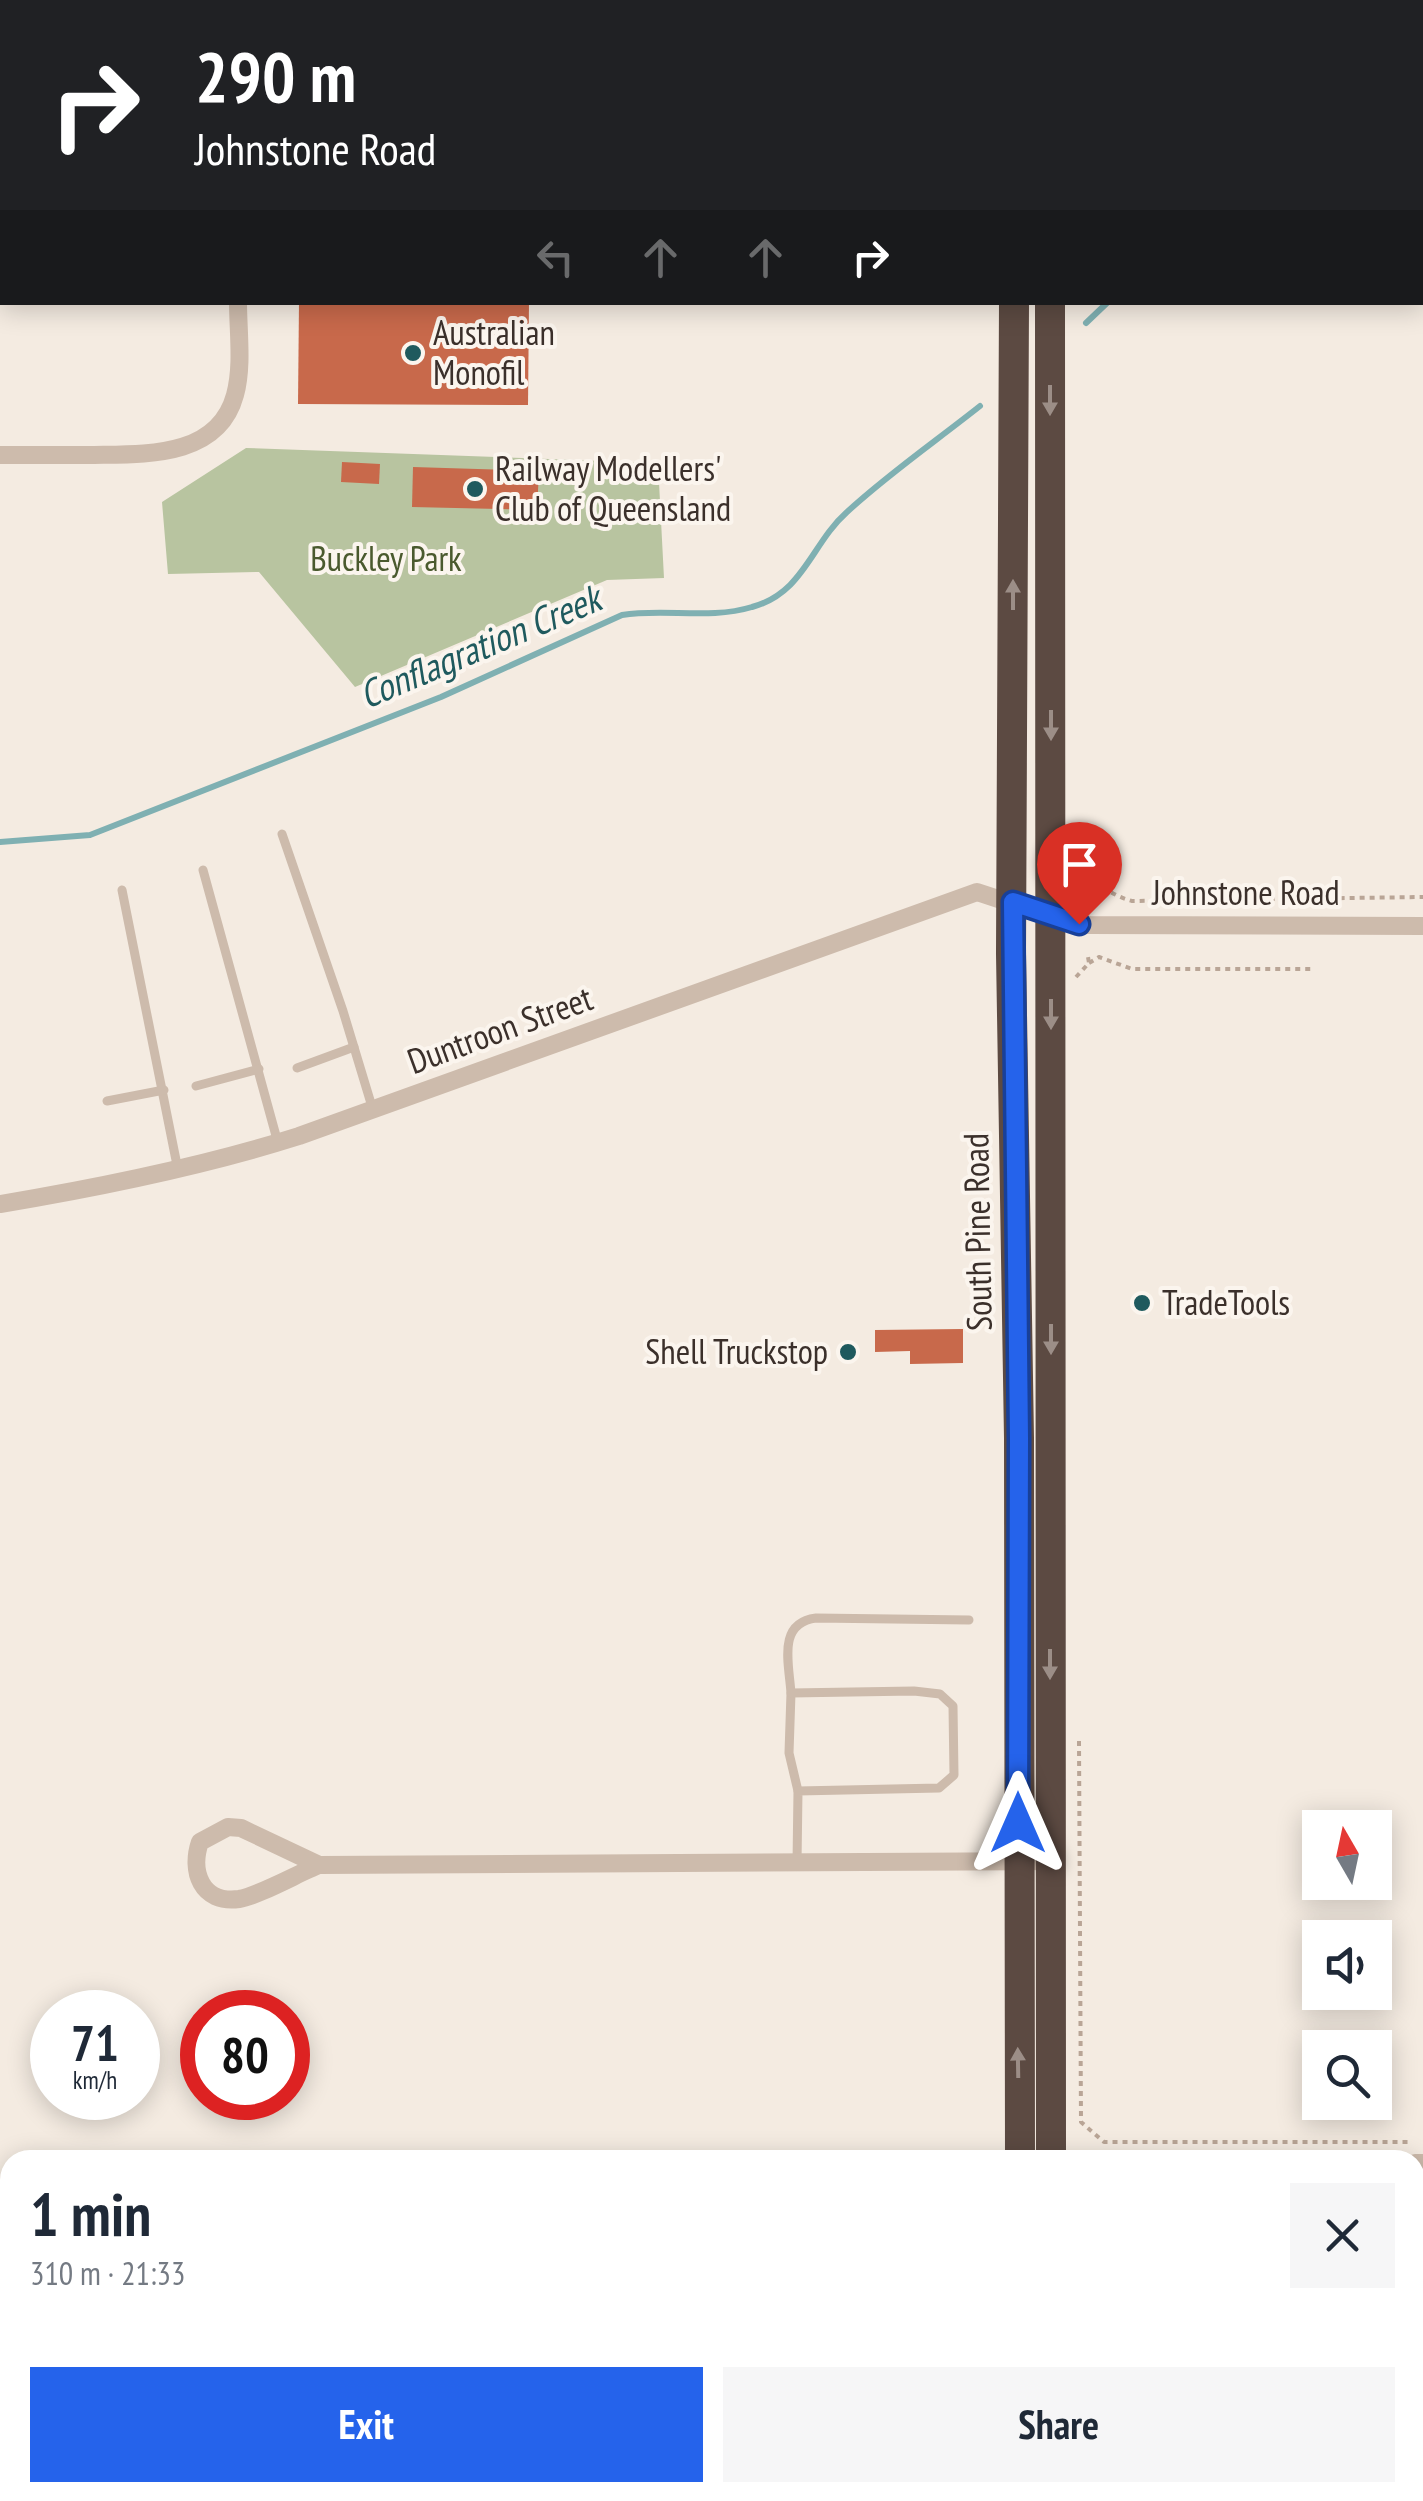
<!DOCTYPE html>
<html lang="en">
<head>
<meta charset="utf-8">
<style>
  :root { --surface:#fff; --page:#f6f6f7; --text:#1f2937; --muted:#747a83; --accent:#2563eb }
  body { margin:0; font-family:"PT Sans Narrow",sans-serif; background:var(--page); color:var(--text); height:100vh; display:flex; flex-direction:column; font-size:38px; white-space:nowrap }
  * { box-sizing:border-box; margin:0 }
  p { font-size:32px; color:var(--muted) }
  .icon { flex:none; width:55px; height:55px; fill:none; stroke:currentColor; stroke-width:2; stroke-linecap:round; stroke-linejoin:round }
  .map { position:relative; flex:1; overflow:hidden }
  .details { position:absolute; left:0px; top:2150px; width:1425px; height:352px; display:flex; flex-direction:column; background:var(--surface); border-radius:30px 30px 0 0; box-shadow:0 5px 25px #0003 }
  .details>* { flex:none }
  .top-card { position:absolute; left:0px; top:0px; width:1425px; height:305px; box-shadow:0 5px 25px #0003; background:#202124; color:#fff; overflow:hidden }
  .needle { width:65px; rotate:351deg }
  .buttons { position:absolute; left:1302px; top:1810px; display:grid; gap:20px }
  .buttons a { display:grid; place-items:center; width:90px; height:90px; border-radius:0px; background:var(--surface); box-shadow:0 5px 25px #0003; font-size:50px }
  .speed { position:absolute; left:30px; top:1990px; display:flex; gap:20px; font-size:50px; font-weight:700; text-align:center }
  .speed>* { display:grid; place-content:center; width:130px; height:130px; border-radius:50%; background:var(--surface); box-shadow:0 5px 25px #0003; line-height:1 }
  .speed small { font-size:25px; font-weight:400 }
  .speed .limit { border:15px solid #d22; background:#fff; color:#111 }
  .pin { position:absolute; display:grid; place-items:center; width:85px; height:85px; color:#fff; margin:-102px -42px; border-radius:50% 50% 50% 0; rotate:-45deg; box-shadow:0 0 10px #0007 }
  .pin .icon { rotate:45deg }
  .me { position:absolute; width:110px; margin:-55px; rotate:0deg; stroke-linejoin:round; filter:drop-shadow(0 0 8px #0008) }
  .turn { display:flex; align-items:center; gap:35px; height:210px; padding:0 30px; font-size:45px }
  .turn .icon { width:130px; height:130px; stroke-width:2.5 }
  .turn b { display:block; font-size:70px; line-height:85px }
  .lanes { display:flex; align-items:center; height:95px; padding:0 30px; background:#0003; justify-content:center; gap:50px; direction:ltr }
  .lanes .off { opacity:.35 }
  .round { display:grid; place-items:center; flex:none; width:105px; height:105px; border-radius:0px; background:var(--page) }
  .head { display:flex; align-items:center; justify-content:space-between; height:170px; padding:0 30px }
  h1 { font-size:60px; font-weight:800; line-height:75px }
  .action { display:flex; gap:20px; margin-top:auto; padding:20px 30px }
  .action a { flex:1; height:115px; border-radius:0px; background:var(--accent); color:#fff; font-size:40px; font-weight:800; line-height:115px; text-align:center }
  .action a+a { background:var(--page); color:var(--text) }
  .map>svg:first-child { display:block }
  .green { fill:#b8c4a0 }
  .lines { fill:none; stroke-linecap:round; stroke-linejoin:round }
  .stream { stroke:#7fb0b2; stroke-width:6 }
  .building { fill:#c8694b }
  .path { stroke:#b9a596; stroke-width:4; stroke-dasharray:5 5; stroke-linecap:butt }
  .lane { stroke:#cdbbac; stroke-width:9 }
  .street { stroke:#cdbbac; stroke-width:18 }
  .highway { stroke:#5c4a42; stroke-width:30 }
  .oneway { fill:#9c8e87 }
  .route-casing { stroke:#184099; stroke-width:25 }
  .route { stroke:#2563eb; stroke-width:18 }
  .poi-dot { fill:#1f5a5e; stroke:#fbf5ee; stroke-width:4 }
  .labels { text-anchor:middle; stroke-width:8; stroke-linejoin:round; paint-order:stroke }
  .poi-label { font-size:35px; fill:#3b302b; stroke:#fbf5ee; text-anchor:start }
  .park-label { font-size:35px; fill:#4a5a2e; stroke:#fbf5ee }
  .street-label { font-size:35px; fill:#3b302b; stroke:#fbf5ee }
  .water-label { font-size:38px; font-style:italic; fill:#1f5a5e; stroke:#fbf5ee }
</style>
</head>
<body>
<div class="map">
<svg width="1423" height="2501" viewBox="0 0 1423 2501">
  <rect width="100%" height="100%" fill="#f4ebe1"/>
  <path class="green" d="M246,448L658,463L664,578L607,580L355,687L259,572L168,574L162,502Z"/>
  <g class="lines">
    <g class="stream">
      <path d="M1264,2L1267,0"/>
      <path d="M1086,323L1108,302"/>
      <path d="M0,842L90,835L441,697L622,615C665,608 709,620 752,607C804,593 811,544 847,512C888,474 936,441 980,406"/>
    </g>
  </g>
  <g class="building">
    <path d="M299,302H529L528,405L298,404Z"/>
    <path d="M342,462L380,464L379,484L341,482Z"/>
    <path d="M413,467L539,471L537,510L412,507Z"/>
    <path d="M963,1329V1363L910,1364V1351L875,1352V1330Z"/>
  </g>
  <g class="lines">
    <g class="path">
      <path d="M1077,857C1088,878 1109,895 1132,901L1423,897"/>
      <path d="M1089,963L1099,957L1132,969H1313"/>
      <path d="M1076,977L1089,963L1088,957"/>
      <path d="M1079,1741L1081,2122L1104,2142H1412"/>
    </g>
    <g class="lane">
      <path d="M282,834L343,1011L373,1110"/>
      <path d="M203,870L278,1143"/>
      <path d="M122,890L178,1170"/>
      <path d="M297,1068L354,1047"/>
      <path d="M196,1086L259,1069"/>
      <path d="M107,1101L164,1090"/>
      <path d="M791,1693L789,1753L798,1791"/>
      <path d="M797,1863L798,1791L939,1788L954,1775L953,1706L940,1694L914,1691L791,1693C789,1663 777,1623 816,1618L969,1620"/>
    </g>
    <g class="street">
      <path d="M238,2V0"/>
      <path d="M0,455C31,455 62,455 92,455C145,454 218,458 235,395C243,366 238,332 238,302"/>
      <path d="M0,1204C102,1187 201,1167 299,1136L977,892L1065,921L1089,925L1423,926"/>
      <path d="M319,1865L241,1828L228,1827L200,1842C190,1871 201,1904 239,1899C258,1896 299,1873 319,1865L1050,1861"/>
      <path d="M1415,2163H1423"/>
    </g>
    <g class="highway">
      <path d="M1048,0V2"/>
      <path d="M1013,2V0"/>
      <path d="M1014,302L1011,954L1019,1438L1020,2160"/>
      <path d="M1050,302L1051,2160"/>
      <path d="M1017,2501V2492"/>
      <path d="M1049,2501L1050,2492"/>
    </g>
  </g>
  <defs><path id="oneway-solid" d="M-6-.8H1V-3.2L6.5 0L1 3.2V.8H-6Z" transform="scale(2.5)"/></defs>
  <g class="oneway">
    <use href="#oneway-solid" transform="translate(1050 400) rotate(90)"/>
    <use href="#oneway-solid" transform="translate(1013 595) rotate(-90)"/>
    <use href="#oneway-solid" transform="translate(1051 725) rotate(90)"/>
    <use href="#oneway-solid" transform="translate(1051 1014) rotate(90)"/>
    <use href="#oneway-solid" transform="translate(1051 1339) rotate(90)"/>
    <use href="#oneway-solid" transform="translate(1050 1664) rotate(90)"/>
    <use href="#oneway-solid" transform="translate(1018 2063) rotate(-91)"/>
  </g>
  <g class="lines">
    <defs>
      <path id="route" d="M1018,1823L1019,1438L1013,902L1079,924"/>
    </defs>
    <use href="#route" class="route-casing"/>
    <use href="#route" class="route"/>
  </g>
  <g class="poi-dot">
    <circle cx="413" cy="353" r="10"/>
    <circle cx="475" cy="489" r="10"/>
    <circle cx="1142" cy="1303" r="10"/>
    <circle cx="848" cy="1352" r="10"/>
  </g>
  <g class="labels">
    <g class="poi-label">
      <text x="433" y="345">Australian<tspan x="433" dy="40">Monofil</tspan></text>
      <text x="495" y="481">Railway Modellers'<tspan x="495" dy="40">Club of Queensland</tspan></text>
      <text x="1162" y="1315">TradeTools</text>
      <text x="828" y="1364" text-anchor="end">Shell Truckstop</text>
    </g>
    <g class="park-label">
      <text x="386" y="571">Buckley Park</text>
    </g>
    <g class="street-label">
      <text x="1246" y="905">Johnstone Road</text>
      <text transform="translate(500 1030) rotate(-20)" y="12">Duntroon Street</text>
      <text transform="translate(978 1232) rotate(-91)" y="12">South Pine Road</text>
    </g>
    <g class="water-label">
      <text transform="translate(480 647) rotate(-23)" y="13">Conflagration Creek</text>
    </g>
  </g>
</svg>
<div class="buttons">
<a><svg class="needle" viewBox="-14 -14 28 28"><path d="M0-13l5 13h-10z" fill="#e53935"/><path d="M0 13l5-13h-10z" fill="#747a83"/></svg></a>
<a><svg class="icon" aria-label="sound" viewBox="0 0 24 24"><path d="M4 9h4l5-4v14l-5-4H4zM17 9q2 3 0 6"/></svg></a>
<a><svg class="icon" aria-label="search" viewBox="0 0 24 24"><circle cx="10" cy="10" r="6"/><path d="M15 15l6 6"/></svg></a>
</div>
<div class="speed"><div>71<small>km/h</small></div><div class="limit">80</div></div>
<div class="pin" style="left:1079px;top:924px;background:#d93025"><svg class="icon" aria-label="arrive" viewBox="0 0 24 24"><path d="M6 21V4h12l-3 4 3 4H6"/></svg></div>
<svg class="me" style="left:1018px;top:1823px" viewBox="-20 -20 40 40"><path d="M0-17L14 15 0 8-14 15z" fill="#2563eb" stroke="#fff" stroke-width="4"/></svg>
<div class="top-card">
<div class="turn"><svg class="icon" aria-label="right" viewBox="0 0 24 24"><path d="M7 20v-9h11M14 6l5 5-5 5"/></svg><div><b>290 m</b>Johnstone Road</div></div>
<div class="lanes"><svg class="icon off" aria-label="left" viewBox="0 0 24 24"><path d="M17 20v-9H6M10 6l-5 5 5 5"/></svg><svg class="icon off" aria-label="ahead" viewBox="0 0 24 24"><path d="M12 20V5M6 11l6-6 6 6"/></svg><svg class="icon off" aria-label="ahead" viewBox="0 0 24 24"><path d="M12 20V5M6 11l6-6 6 6"/></svg><svg class="icon" aria-label="right" viewBox="0 0 24 24"><path d="M7 20v-9h11M14 6l5 5-5 5"/></svg></div>
</div>
<section class="details">
<div class="head"><div><h1>1 min</h1><p>310 m · 21:33</p></div><a class="round"><svg class="icon" aria-label="close" viewBox="0 0 24 24"><path d="M6 6l12 12M18 6L6 18"/></svg></a></div>
<div class="action"><a>Exit</a><a>Share</a></div>
</section>
</div>
</body>
</html>
